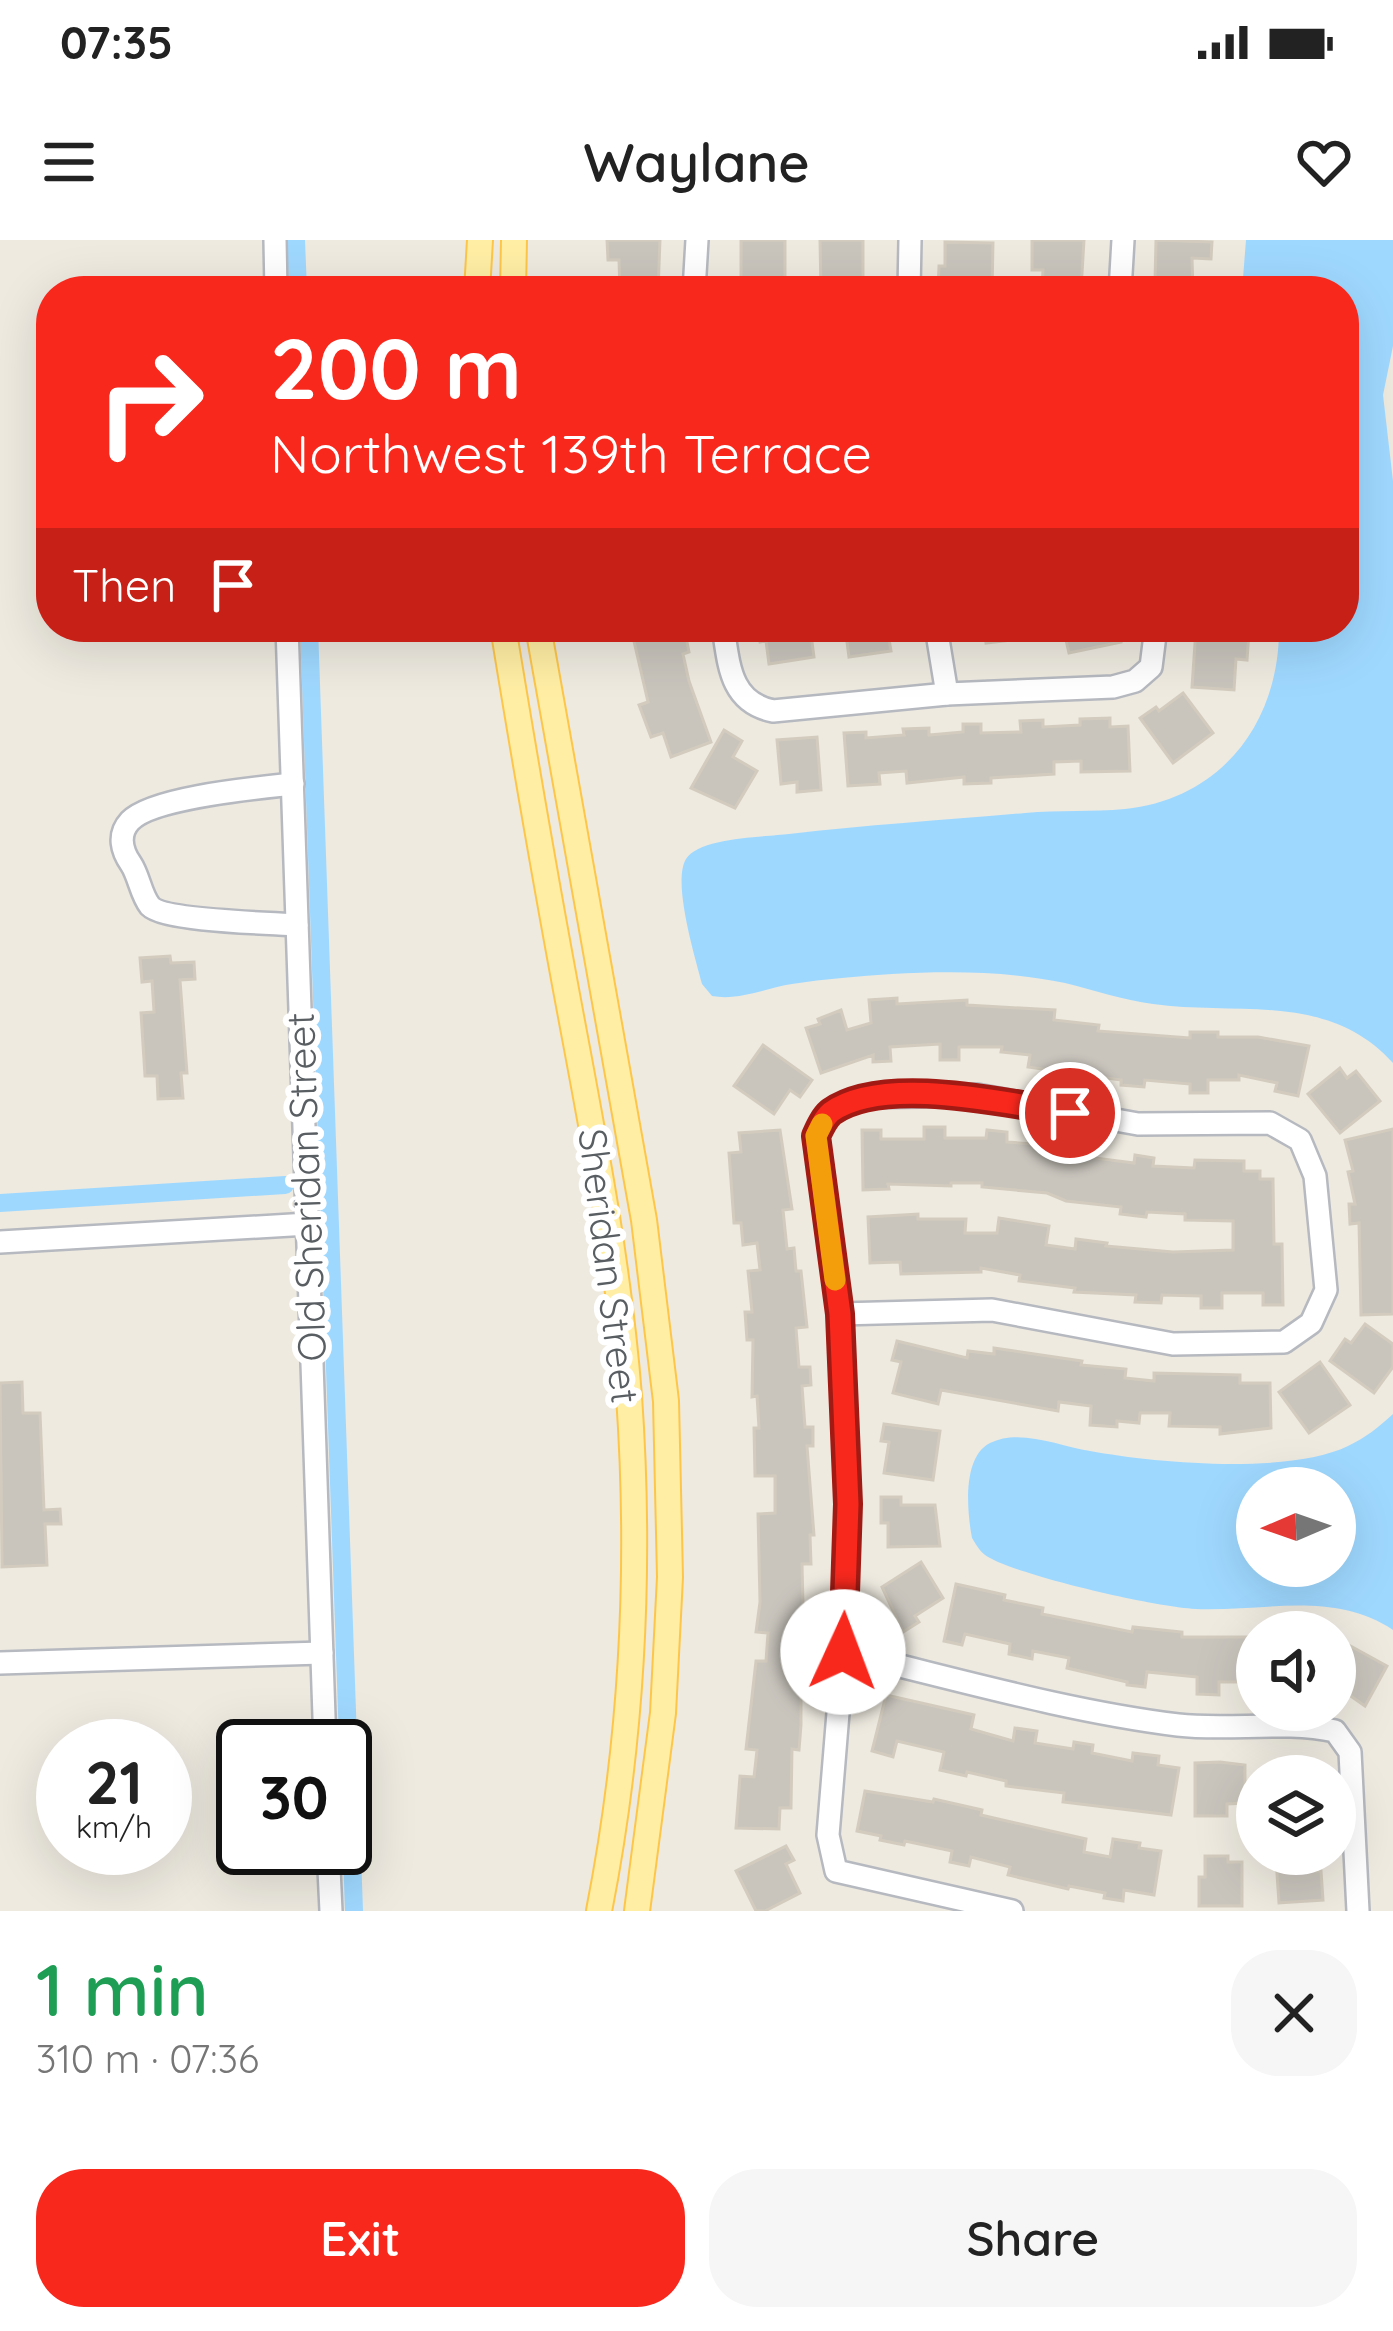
<!DOCTYPE html>
<html lang="en">
<head>
<meta charset="utf-8">
<style>
  :root { --surface:#fff; --page:#f6f6f6; --text:#222; --muted:#767676; --accent:#f8281d }
  body { margin:0; font-family:Quicksand,sans-serif; background:var(--page); color:var(--text); height:100vh; display:flex; flex-direction:column; font-size:45px; white-space:nowrap }
  * { box-sizing:border-box; margin:0 }
  p { font-size:39px; color:var(--muted) }
  .icon { flex:none; width:66px; height:66px; fill:none; stroke:currentColor; stroke-width:2; stroke-linecap:round; stroke-linejoin:round }
  .map { position:relative; height:1671px; overflow:hidden }
  .sheet { display:flex; flex-direction:column; background:var(--surface); flex:1 }
  .sheet>* { flex:none }
  .banner { position:absolute; left:36px; top:36px; width:1323px; height:366px; border-radius:48px; box-shadow:0 12px 48px #0002; background:#f8281d; color:#fff; overflow:hidden }
  .needle { width:78px; rotate:268deg }
  .controls { position:absolute; left:1236px; top:1227px; display:grid; gap:24px }
  .controls a { display:grid; place-items:center; width:120px; height:120px; border-radius:50%; background:var(--surface); box-shadow:0 12px 48px #0002; font-size:60px }
  .speed { position:absolute; left:36px; top:1479px; display:flex; gap:24px; font-size:60px; font-weight:700; text-align:center }
  .speed>* { display:grid; place-content:center; width:156px; height:156px; border-radius:50%; background:var(--surface); box-shadow:0 12px 48px #0002; line-height:1 }
  .speed small { font-size:30px; font-weight:400 }
  .speed .limit { border:6px solid #111; border-radius:18px; background:#fff; color:#111 }
  .pin { position:absolute; display:grid; place-items:center; width:102px; height:102px; color:#fff; margin:-51px; border:6px solid #fff; border-radius:50%; box-shadow:0 3px 12px #0007 }
  .me { position:absolute; width:132px; margin:-66px; rotate:2deg; stroke-linejoin:round; filter:drop-shadow(0 0 9px #0008) }
  .turn { display:flex; align-items:center; gap:42px; height:252px; padding:0 36px; font-size:54px }
  .turn .icon { width:156px; height:156px; stroke-width:2.5 }
  .turn b { display:block; font-size:84px; line-height:102px }
  .then { display:flex; align-items:center; height:114px; padding:0 36px; background:#0003; gap:24px; font-size:45px }
  .round { display:grid; place-items:center; flex:none; width:126px; height:126px; border-radius:48px; background:var(--page) }
  .headline { display:flex; align-items:center; justify-content:space-between; height:204px; padding:0 36px }
  h1 { font-size:72px; font-weight:600; line-height:90px; color:#1e9e55 }
  .action { display:flex; gap:24px; margin-top:auto; padding:24px 36px }
  .action a { flex:1; height:138px; border-radius:48px; background:var(--accent); color:#fff; font-size:48px; font-weight:600; line-height:138px; text-align:center }
  .action a+a { background:var(--page); color:var(--text) }
  .status { display:flex; justify-content:space-between; align-items:center; height:84px; padding:0 60px; background:var(--surface); direction:ltr }
  .status svg { height:33px; fill:currentColor }
  header { display:flex; justify-content:space-between; align-items:center; height:156px; padding:0 36px; background:var(--surface); font-size:54px; font-weight:600 }
  .map>svg:first-child { display:block }
  .water { fill:#9fd8ff; fill-rule:evenodd }
  .lines { fill:none; stroke-linecap:round; stroke-linejoin:round }
  .canal { stroke:#9fd8ff; stroke-width:18 }
  .building { fill:#c9c5bd; stroke:#d3ccbe; stroke-width:3 }
  .minor-casing { stroke:#b6b9bf; stroke-width:26 }
  .major-casing { stroke:#fdc64a; stroke-width:28 }
  .minor { stroke:#fff; stroke-width:21 }
  .major { stroke:#ffeea4; stroke-width:24 }
  .route-casing { stroke:#a11a13; stroke-width:30 }
  .route { stroke:#f8281d; stroke-width:21 }
  .slow { stroke:#f59e0b; stroke-width:21 }
  .labels { text-anchor:middle; stroke-width:12; stroke-linejoin:round; paint-order:stroke }
  .street-label { font-size:39px; fill:#595e63; stroke:#fff }
</style>
</head>
<body>
<div class="status"><b>07:35</b><svg viewBox="0 0 49 12"><path d="M0 12V9h3v3zM5 12V6h3v6zM10 12V3h3v9zM15 12V0h3v12zM26 1h20v11H26zM47 4h2v5h-2z"/></svg></div>
<header><svg class="icon" aria-label="menu" viewBox="0 0 24 24"><path d="M4 6h16M4 12h16M4 18h16"/></svg>Waylane<svg class="icon" aria-label="heart" viewBox="0 0 24 24"><path d="M12 20l-8-8c-3-5 5-10 8-4 3-6 11-1 8 4z"/></svg></header>
<div class="map">
<svg width="1393" height="1671" viewBox="0 0 1393 1671">
  <rect width="100%" height="100%" fill="#eeeae0"/>
  <g class="water">
    <path d="M1246,0H1393V106L1383,155L1393,241V823C1328,751 1238,776 1153,764C1123,760 1094,750 1065,743C1009,731 949,731 892,734C859,736 825,739 792,744C766,748 739,761 712,756L702,744C695,717 672,642 686,619C699,597 765,597 789,594C868,585 946,580 1025,573C1059,570 1092,572 1125,569C1222,559 1280,481 1279,387H1344V51H1242Z"/>
    <path d="M1393,1174V1390C1333,1350 1262,1372 1195,1369C1155,1367 1024,1337 990,1318C981,1314 977,1306 972,1298C967,1272 962,1217 990,1203C1019,1188 1060,1206 1090,1211C1155,1223 1288,1235 1348,1206C1365,1198 1379,1187 1393,1174ZM1257,1248H1335V1326H1257Z"/>
  </g>
  <g class="lines">
    <g class="canal">
      <path d="M296,0L298,51"/>
      <path d="M309,387L354,1671"/>
      <path d="M0,963L285,945"/>
    </g>
  </g>
  <g class="building">
    <path d="M607,0H660L658,51H620L619,20H608Z"/>
    <rect x="741" y="0" width="44" height="51"/>
    <path d="M820,0H863V51H821Z"/>
    <path d="M1032,0H1084L1081,50H1042L1043,30H1032Z"/>
    <path d="M1156,0L1212,2L1211,19L1192,18L1193,51H1161V41L1155,42Z"/>
    <path d="M945,2L993,3L992,51L938,50L939,26H945Z"/>
    <path d="M684,387L689,412L683,414L689,441L711,502L671,517L663,493L651,497L639,465L648,462L633,397Z"/>
    <path d="M757,387H810L814,417L769,424L766,401L760,402Z"/>
    <path d="M845,387H887L891,411L849,417Z"/>
    <path d="M984,387H1044L1045,396L986,403Z"/>
    <path d="M1063,387H1118L1121,402L1069,413Z"/>
    <path d="M1196,389L1249,392L1247,420L1236,419L1234,450L1192,447Z"/>
    <path d="M1183,453L1213,493L1173,523L1140,478L1156,467L1159,471Z"/>
    <path d="M1110,478V487L1128,486L1130,531L1081,532V521L1054,522V534L991,538V543L964,544V537L907,543L906,531L879,533L880,544L848,546L844,493L866,492V498L904,495L903,489L929,488V495L963,492V484H981V493L1021,492L1020,481L1043,480V487L1080,485V479Z"/>
    <path d="M724,490L742,501L733,517L757,531L735,568L691,548Z"/>
    <path d="M817,497L821,550L797,552V542L781,544L777,500Z"/>
    <path d="M170,716L171,723L194,722L195,739L180,740L187,833H181L183,858L158,859L157,836H145L141,773L154,772L152,741L142,742L140,718Z"/>
    <path d="M897,758V764L967,760V765L1055,770L1054,780L1099,785L1098,791L1190,798V792H1218V797H1258L1309,806L1298,856L1275,851L1277,843L1239,835V840H1208V853H1190V844L1145,840L1144,847L1121,845V840L1028,827L1030,815L1001,812L1002,807H959V820H940V804L890,807L891,821L873,822V815L821,833L806,788L820,784L818,779L841,770L847,790L871,783L869,760Z"/>
    <path d="M763,805L812,840L800,857L790,850L774,874L734,846Z"/>
    <path d="M1340,828L1347,838L1356,831L1380,861L1340,893L1308,854Z"/>
    <path d="M924,887H945V898H986L987,890L1007,892V902L1047,905L1048,898L1074,902L1073,909L1096,913L1095,918L1134,923L1135,915L1154,918L1153,926L1194,928L1195,920L1244,921V931H1260V939H1273L1274,1004H1282L1283,1065H1263V1053H1222V1068H1201V1056L1162,1055L1161,1063L1135,1062L1136,1055L1074,1052L1075,1048L1019,1041L1020,1035L981,1028V1032L901,1034L900,1022L870,1023L868,977L918,974V979H966L965,993H997L999,978L1049,986L1046,1005L1075,1009L1076,999L1107,1003L1106,1006L1173,1012L1233,1010V981L1185,980V974L1147,972L1146,977L1120,974L1121,967L1066,961L1047,953L982,947V943H951V946L888,944L889,949L863,950L862,890H881V899H924Z"/>
    <path d="M1393,889V1074L1361,1075L1359,983L1350,984L1349,964H1355L1348,932L1353,931L1345,900Z"/>
    <path d="M780,890L792,969L783,970L787,1009L794,1008L796,1031H801L807,1087L796,1088L799,1127H810L811,1145L802,1146L805,1187H813V1206H807L814,1295H810L811,1324H802L803,1365H811L810,1388L801,1387V1485L799,1510L792,1509L791,1568H780L779,1589L736,1588L740,1536L754,1537L757,1510L746,1509L756,1421H766L768,1393L756,1392L760,1362L758,1274L775,1273V1236H755L754,1188H759L757,1156L752,1157L753,1100H747L745,1072H752L748,1031L760,1030L757,1003L743,1005L741,983H734L729,913L741,912L739,893Z"/>
    <path d="M1365,1084L1393,1104V1127L1374,1153L1330,1121L1345,1099L1351,1103Z"/>
    <path d="M897,1101L967,1118L968,1111L994,1114V1108L1082,1121L1081,1125L1126,1129L1125,1138L1154,1141V1133L1240,1135V1143H1270L1271,1188L1220,1194V1187L1169,1186L1170,1173H1140L1139,1183L1117,1181V1187L1090,1185L1091,1166L1059,1162L1058,1171L941,1150L938,1164L893,1153L901,1122L892,1120Z"/>
    <path d="M1320,1122L1350,1165L1309,1193L1279,1152Z"/>
    <path d="M22,1142L23,1173H40L44,1270L60,1269L61,1284H45L47,1325L2,1327L0,1143Z"/>
    <path d="M884,1184L940,1191L933,1240L884,1233L889,1202L881,1201Z"/>
    <path d="M881,1257H901V1265H935L940,1306L888,1307V1283H881Z"/>
    <path d="M921,1322L943,1358L915,1376L919,1382L903,1392L882,1347Z"/>
    <path d="M956,1344L1005,1355L1004,1360L1043,1368L1042,1374L1132,1392L1133,1387L1182,1392V1397H1247V1442H1219V1455L1197,1454V1437L1147,1432L1145,1447L1127,1445V1442L1067,1428L1069,1418L1033,1411L1032,1419L1009,1414L1010,1404L965,1394L962,1405L944,1401Z"/>
    <path d="M1345,1403L1387,1426L1365,1466L1335,1445V1421Z"/>
    <path d="M886,1455L974,1475L971,1489L1013,1501L1015,1488L1037,1491L1035,1503L1073,1509L1074,1502L1093,1505L1092,1513L1132,1521L1133,1513L1159,1516L1158,1525L1179,1528L1171,1575L1063,1562L1064,1553L1006,1546V1541L967,1532L966,1536L940,1530L944,1512L897,1501L893,1517L872,1511Z"/>
    <path d="M1220,1522L1245,1525V1563L1227,1564V1576H1195V1523Z"/>
    <path d="M865,1551L933,1562L934,1559L982,1570L981,1575L1086,1599L1084,1612L1110,1617L1113,1599L1140,1603L1139,1608L1161,1611L1154,1655L1124,1650L1123,1661L1104,1658L1105,1653L1069,1646L1068,1649L1008,1635L1010,1627L971,1617L969,1626L950,1622L952,1611L905,1601L904,1605L880,1600L881,1596L857,1591Z"/>
    <path d="M786,1606L794,1620L786,1624L800,1653L765,1671H756L736,1631Z"/>
    <path d="M1292,1614H1314L1315,1631H1321L1323,1660L1279,1663L1276,1619L1292,1618Z"/>
    <path d="M1205,1616H1228V1622H1242V1666H1199V1637H1205Z"/>
  </g>
  <g class="lines">
    <defs>
      <g id="minor">
        <path d="M275,0L276,51"/>
        <path d="M694,51L697,0"/>
        <path d="M909,51L910,0"/>
        <path d="M1120,51L1123,0"/>
        <path d="M287,387L325,1506"/>
        <path d="M723,387C729,425 730,462 773,471L947,454L1113,447L1135,441L1151,427L1156,387"/>
        <path d="M936,387L947,454"/>
        <path d="M293,544C258,548 153,557 130,581C117,595 122,611 131,624C139,636 141,655 150,666C164,681 272,683 297,685"/>
        <path d="M0,1002L308,984"/>
        <path d="M840,1074L992,1070L1173,1104L1284,1102L1311,1083L1326,1050L1315,936L1300,900L1270,883L1138,884L977,855L862,857L827,875L816,896L840,1074L847,1264L843,1412L828,1595L836,1631L1012,1671"/>
        <path d="M843,1412C953,1438 1065,1471 1178,1485C1230,1491 1283,1480 1335,1491L1350,1512L1358,1671"/>
        <path d="M0,1423L322,1413"/>
        <path d="M328,1608L331,1671"/>
      </g>
      <g id="major">
        <path d="M477,51L480,0"/>
        <path d="M513,51L514,0"/>
        <path d="M503,387C524,515 546,643 570,771C594,899 619,1027 629,1156C641,1327 632,1503 599,1671"/>
        <path d="M538,387L644,980L666,1161L670,1337L663,1473L637,1671"/>
      </g>
    </defs>
    <use href="#minor" class="minor-casing"/>
    <use href="#major" class="major-casing"/>
    <use href="#minor" class="minor"/>
    <use href="#major" class="major"/>
  </g>
  <g class="lines">
    <defs>
      <path id="route" d="M843,1412L848,1264L840,1074L816,896C820,887 824,878 831,872C884,834 1009,864 1070,873"/>
    </defs>
    <use href="#route" class="route-casing"/>
    <use href="#route" class="route"/>
    <path class="slow" d="M822,884L816,896L835,1040"/>
  </g>
  <g class="labels">
    <g class="street-label">
      <text transform="translate(306 947) rotate(-92)" y="14">Old Sheridan Street</text>
      <text transform="translate(609 1026) rotate(83)" y="14">Sheridan Street</text>
    </g>
  </g>
</svg>
<div class="controls">
<a><svg class="needle" viewBox="-14 -14 28 28"><path d="M0-13l5 13h-10z" fill="#e53935"/><path d="M0 13l5-13h-10z" fill="#767676"/></svg></a>
<a><svg class="icon" aria-label="sound" viewBox="0 0 24 24"><path d="M4 9h4l5-4v14l-5-4H4zM17 9q2 3 0 6"/></svg></a>
<a><svg class="icon" aria-label="layers" viewBox="0 0 24 24"><path d="M12 4l9 5-9 5-9-5zM3 14l9 5 9-5"/></svg></a>
</div>
<div class="speed"><div>21<small>km/h</small></div><div class="limit">30</div></div>
<div class="pin" style="left:1070px;top:873px;background:#d93025"><svg class="icon" aria-label="arrive" viewBox="0 0 24 24"><path d="M6 21V4h12l-3 4 3 4H6"/></svg></div>
<svg class="me" style="left:843px;top:1412px" viewBox="-20 -20 40 40"><circle r="19" fill="#fff"/><path d="M0-13L10 11 0 6-10 11z" fill="#f8281d"/></svg>
<div class="banner">
<div class="turn"><svg class="icon" aria-label="right" viewBox="0 0 24 24"><path d="M7 20v-9h11M14 6l5 5-5 5"/></svg><div><b>200 m</b>Northwest 139th Terrace</div></div>
<div class="then">Then<svg class="icon" aria-label="arrive" viewBox="0 0 24 24"><path d="M6 21V4h12l-3 4 3 4H6"/></svg></div>
</div>
</div>
<section class="sheet">
<div class="headline"><div><h1>1 min</h1><p>310 m · 07:36</p></div><a class="round"><svg class="icon" aria-label="close" viewBox="0 0 24 24"><path d="M6 6l12 12M18 6L6 18"/></svg></a></div>
<div class="action"><a>Exit</a><a>Share</a></div>
</section>
</body>
</html>
